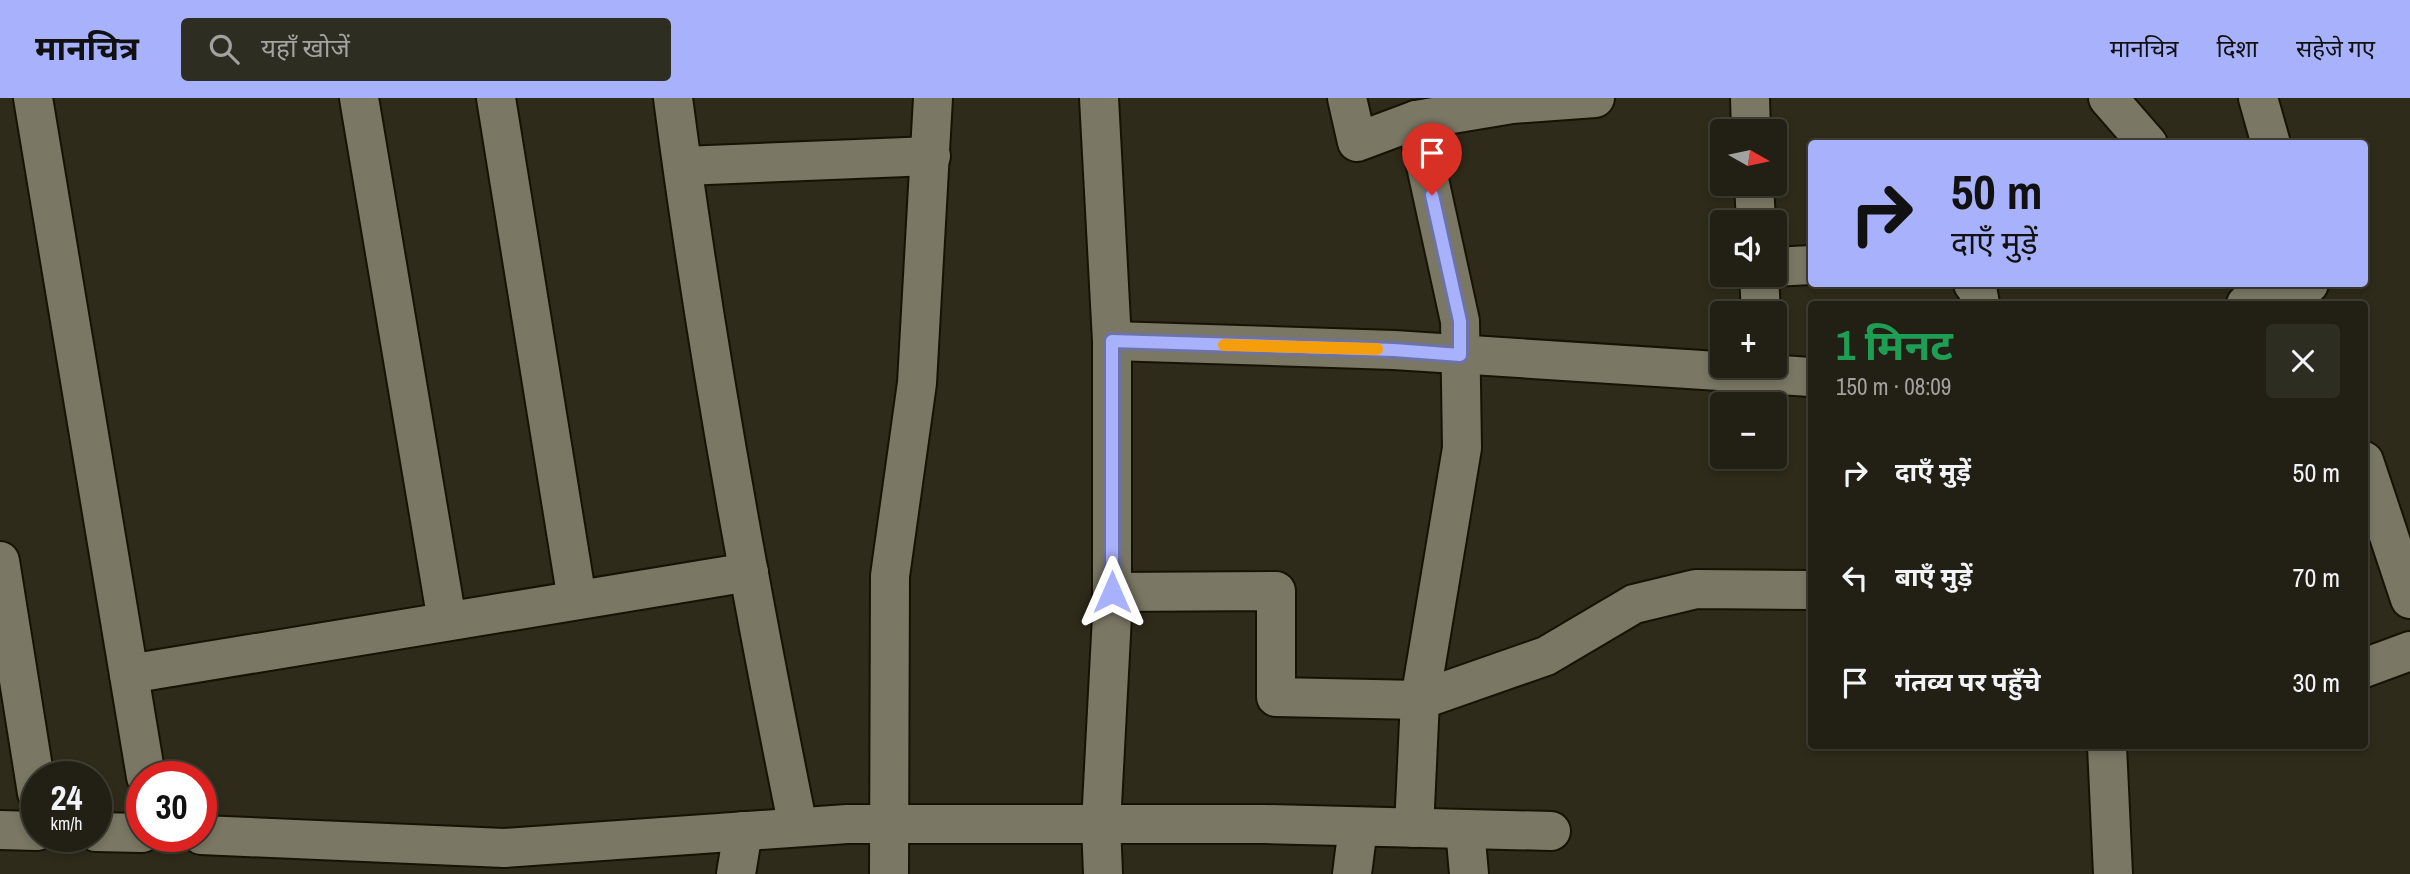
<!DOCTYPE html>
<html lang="hi">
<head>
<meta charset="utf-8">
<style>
  :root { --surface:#222014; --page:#2e2d22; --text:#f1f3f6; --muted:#a2a3a0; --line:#3f3e34; --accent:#a7b1fc }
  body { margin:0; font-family:"Archivo Narrow","Noto Sans Devanagari",sans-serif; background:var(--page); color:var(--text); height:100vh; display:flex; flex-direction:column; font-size:26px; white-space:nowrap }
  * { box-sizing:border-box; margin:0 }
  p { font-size:23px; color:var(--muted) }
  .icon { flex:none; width:38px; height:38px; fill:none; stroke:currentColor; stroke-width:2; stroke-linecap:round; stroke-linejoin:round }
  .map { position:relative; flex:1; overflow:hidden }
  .side { position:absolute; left:1808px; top:203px; width:560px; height:448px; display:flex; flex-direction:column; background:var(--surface); border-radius:7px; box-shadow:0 4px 10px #0003,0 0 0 2px var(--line) }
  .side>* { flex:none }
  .top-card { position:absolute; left:1808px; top:42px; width:560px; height:147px; border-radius:7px; box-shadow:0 4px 10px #0003,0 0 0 2px var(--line); background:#a7b1fc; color:#111; overflow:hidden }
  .needle { width:46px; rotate:99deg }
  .tools { position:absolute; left:1710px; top:21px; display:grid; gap:14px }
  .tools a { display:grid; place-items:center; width:77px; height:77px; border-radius:7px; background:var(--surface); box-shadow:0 4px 10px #0003,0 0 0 2px var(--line); font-size:35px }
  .speed { position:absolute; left:21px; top:663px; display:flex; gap:14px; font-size:35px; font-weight:700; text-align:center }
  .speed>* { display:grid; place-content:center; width:91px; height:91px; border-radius:50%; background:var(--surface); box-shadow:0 4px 10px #0003,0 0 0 2px var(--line); line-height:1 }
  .speed small { font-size:18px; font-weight:400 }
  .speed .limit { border:10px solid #d22; background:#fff; color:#111 }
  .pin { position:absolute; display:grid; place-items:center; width:60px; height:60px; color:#fff; margin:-72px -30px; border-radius:50% 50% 50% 0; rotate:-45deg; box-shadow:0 0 7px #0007 }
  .pin .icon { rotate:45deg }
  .me { position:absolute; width:77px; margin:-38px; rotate:0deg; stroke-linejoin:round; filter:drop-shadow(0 0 5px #0008) }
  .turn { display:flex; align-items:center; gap:24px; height:147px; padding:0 28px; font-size:32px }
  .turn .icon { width:91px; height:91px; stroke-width:2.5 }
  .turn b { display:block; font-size:49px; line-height:60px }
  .round { display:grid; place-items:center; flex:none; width:74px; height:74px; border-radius:7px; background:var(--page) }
  .summary { display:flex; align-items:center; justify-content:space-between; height:119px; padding:0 28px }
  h1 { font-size:42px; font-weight:700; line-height:52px; color:#1e9e55 }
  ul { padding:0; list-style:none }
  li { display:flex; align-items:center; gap:21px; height:105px; padding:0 28px }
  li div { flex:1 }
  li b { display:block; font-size:26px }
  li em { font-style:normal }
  header { display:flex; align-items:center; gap:42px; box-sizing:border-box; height:98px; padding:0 35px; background:var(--accent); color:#111 }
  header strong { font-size:33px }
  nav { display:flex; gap:38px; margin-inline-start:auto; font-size:24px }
  .search { width:490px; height:63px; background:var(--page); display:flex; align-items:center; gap:18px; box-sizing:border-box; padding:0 24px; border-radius:7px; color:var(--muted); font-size:26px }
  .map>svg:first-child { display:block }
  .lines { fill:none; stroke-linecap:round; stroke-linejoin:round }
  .street-casing { stroke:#161305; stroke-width:42 }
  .street { stroke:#7a7764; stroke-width:38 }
  .route-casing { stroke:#6d73a4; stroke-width:18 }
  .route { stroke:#a7b1fc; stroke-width:12 }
  .slow { stroke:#f59e0b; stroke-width:12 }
</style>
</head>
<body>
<header>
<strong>मानचित्र</strong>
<div class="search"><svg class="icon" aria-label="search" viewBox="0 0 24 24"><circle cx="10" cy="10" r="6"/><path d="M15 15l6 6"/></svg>यहाँ खोजें</div>
<nav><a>मानचित्र</a><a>दिशा</a><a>सहेजे गए</a></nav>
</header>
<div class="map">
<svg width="2410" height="776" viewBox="0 0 2410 776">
  <rect width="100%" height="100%" fill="#2e2b1a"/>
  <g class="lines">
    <defs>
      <g id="street">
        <path d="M33,0L146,679"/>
        <path d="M359,0L447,523"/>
        <path d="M496,0L577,502"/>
        <path d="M673,0C705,244 749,488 798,729"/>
        <path d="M1099,0L1112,243V518L1101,726L1103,776"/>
        <path d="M1347,0L1357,44L1416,22L1460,223L1462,350L1420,602L1414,730"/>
        <path d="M1750,0L1751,33"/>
        <path d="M2108,0L2148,46"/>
        <path d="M2258,0L2271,46"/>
        <path d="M1416,22L1512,6L1595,0"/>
        <path d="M683,68L931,58"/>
        <path d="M1754,86L1756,124"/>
        <path d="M1774,169L1811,167"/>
        <path d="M1759,177L1761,215"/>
        <path d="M1973,186L1977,189L1980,206"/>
        <path d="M2246,206L2309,186"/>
        <path d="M1112,243L1394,252L1811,279"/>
        <path d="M2364,363L2410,501"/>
        <path d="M0,463L37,695"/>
        <path d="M1113,494L1276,493V599L1420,602L1546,558L1634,506L1696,491L1811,492"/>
        <path d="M2364,570L2410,553"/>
        <path d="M129,576L749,474"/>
        <path d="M2107,648L2113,776"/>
        <path d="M1465,731L1469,776"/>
        <path d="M0,732L37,733"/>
        <path d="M96,734L142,735"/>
        <path d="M201,737L504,750L847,726H1265L1551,733"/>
        <path d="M736,776L743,733"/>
        <path d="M889,776L890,478L917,285L933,0"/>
        <path d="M1352,776L1358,729"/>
      </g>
    </defs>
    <use href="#street" class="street-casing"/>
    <use href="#street" class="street"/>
  </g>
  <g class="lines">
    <defs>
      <path id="route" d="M1112,494V243L1394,252L1460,257V223L1432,97"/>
    </defs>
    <use href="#route" class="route-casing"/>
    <use href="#route" class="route"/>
    <path class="slow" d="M1224,247L1377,251"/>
  </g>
</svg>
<div class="tools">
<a><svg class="needle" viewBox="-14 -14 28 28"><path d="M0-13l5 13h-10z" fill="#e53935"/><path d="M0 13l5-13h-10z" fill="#a2a3a0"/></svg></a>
<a><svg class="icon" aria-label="sound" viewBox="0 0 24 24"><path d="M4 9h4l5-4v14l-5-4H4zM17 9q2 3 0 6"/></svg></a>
<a>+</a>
<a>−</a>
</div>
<div class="speed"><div>24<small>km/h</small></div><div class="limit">30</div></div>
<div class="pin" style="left:1432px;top:97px;background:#d93025"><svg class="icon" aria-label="arrive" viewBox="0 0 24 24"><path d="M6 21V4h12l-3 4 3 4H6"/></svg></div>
<svg class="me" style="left:1112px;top:494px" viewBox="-20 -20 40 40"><path d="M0-17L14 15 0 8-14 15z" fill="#a7b1fc" stroke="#fff" stroke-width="4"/></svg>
<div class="top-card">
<div class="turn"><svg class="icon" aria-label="right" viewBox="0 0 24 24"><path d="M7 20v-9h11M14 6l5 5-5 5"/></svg><div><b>50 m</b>दाएँ मुड़ें</div></div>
</div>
<section class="side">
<div class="summary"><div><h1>1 मिनट</h1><p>150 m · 08:09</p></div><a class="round"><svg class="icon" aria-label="close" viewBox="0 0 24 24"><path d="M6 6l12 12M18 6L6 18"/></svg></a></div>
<ul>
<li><svg class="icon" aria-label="right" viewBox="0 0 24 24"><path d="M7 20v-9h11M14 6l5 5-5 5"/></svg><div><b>दाएँ मुड़ें</b></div><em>50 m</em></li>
<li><svg class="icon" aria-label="left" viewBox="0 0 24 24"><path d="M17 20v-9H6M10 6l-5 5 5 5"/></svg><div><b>बाएँ मुड़ें</b></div><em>70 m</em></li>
<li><svg class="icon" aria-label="arrive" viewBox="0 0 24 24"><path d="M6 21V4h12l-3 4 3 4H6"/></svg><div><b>गंतव्य पर पहुँचे</b></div><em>30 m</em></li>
</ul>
</section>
</div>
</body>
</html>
